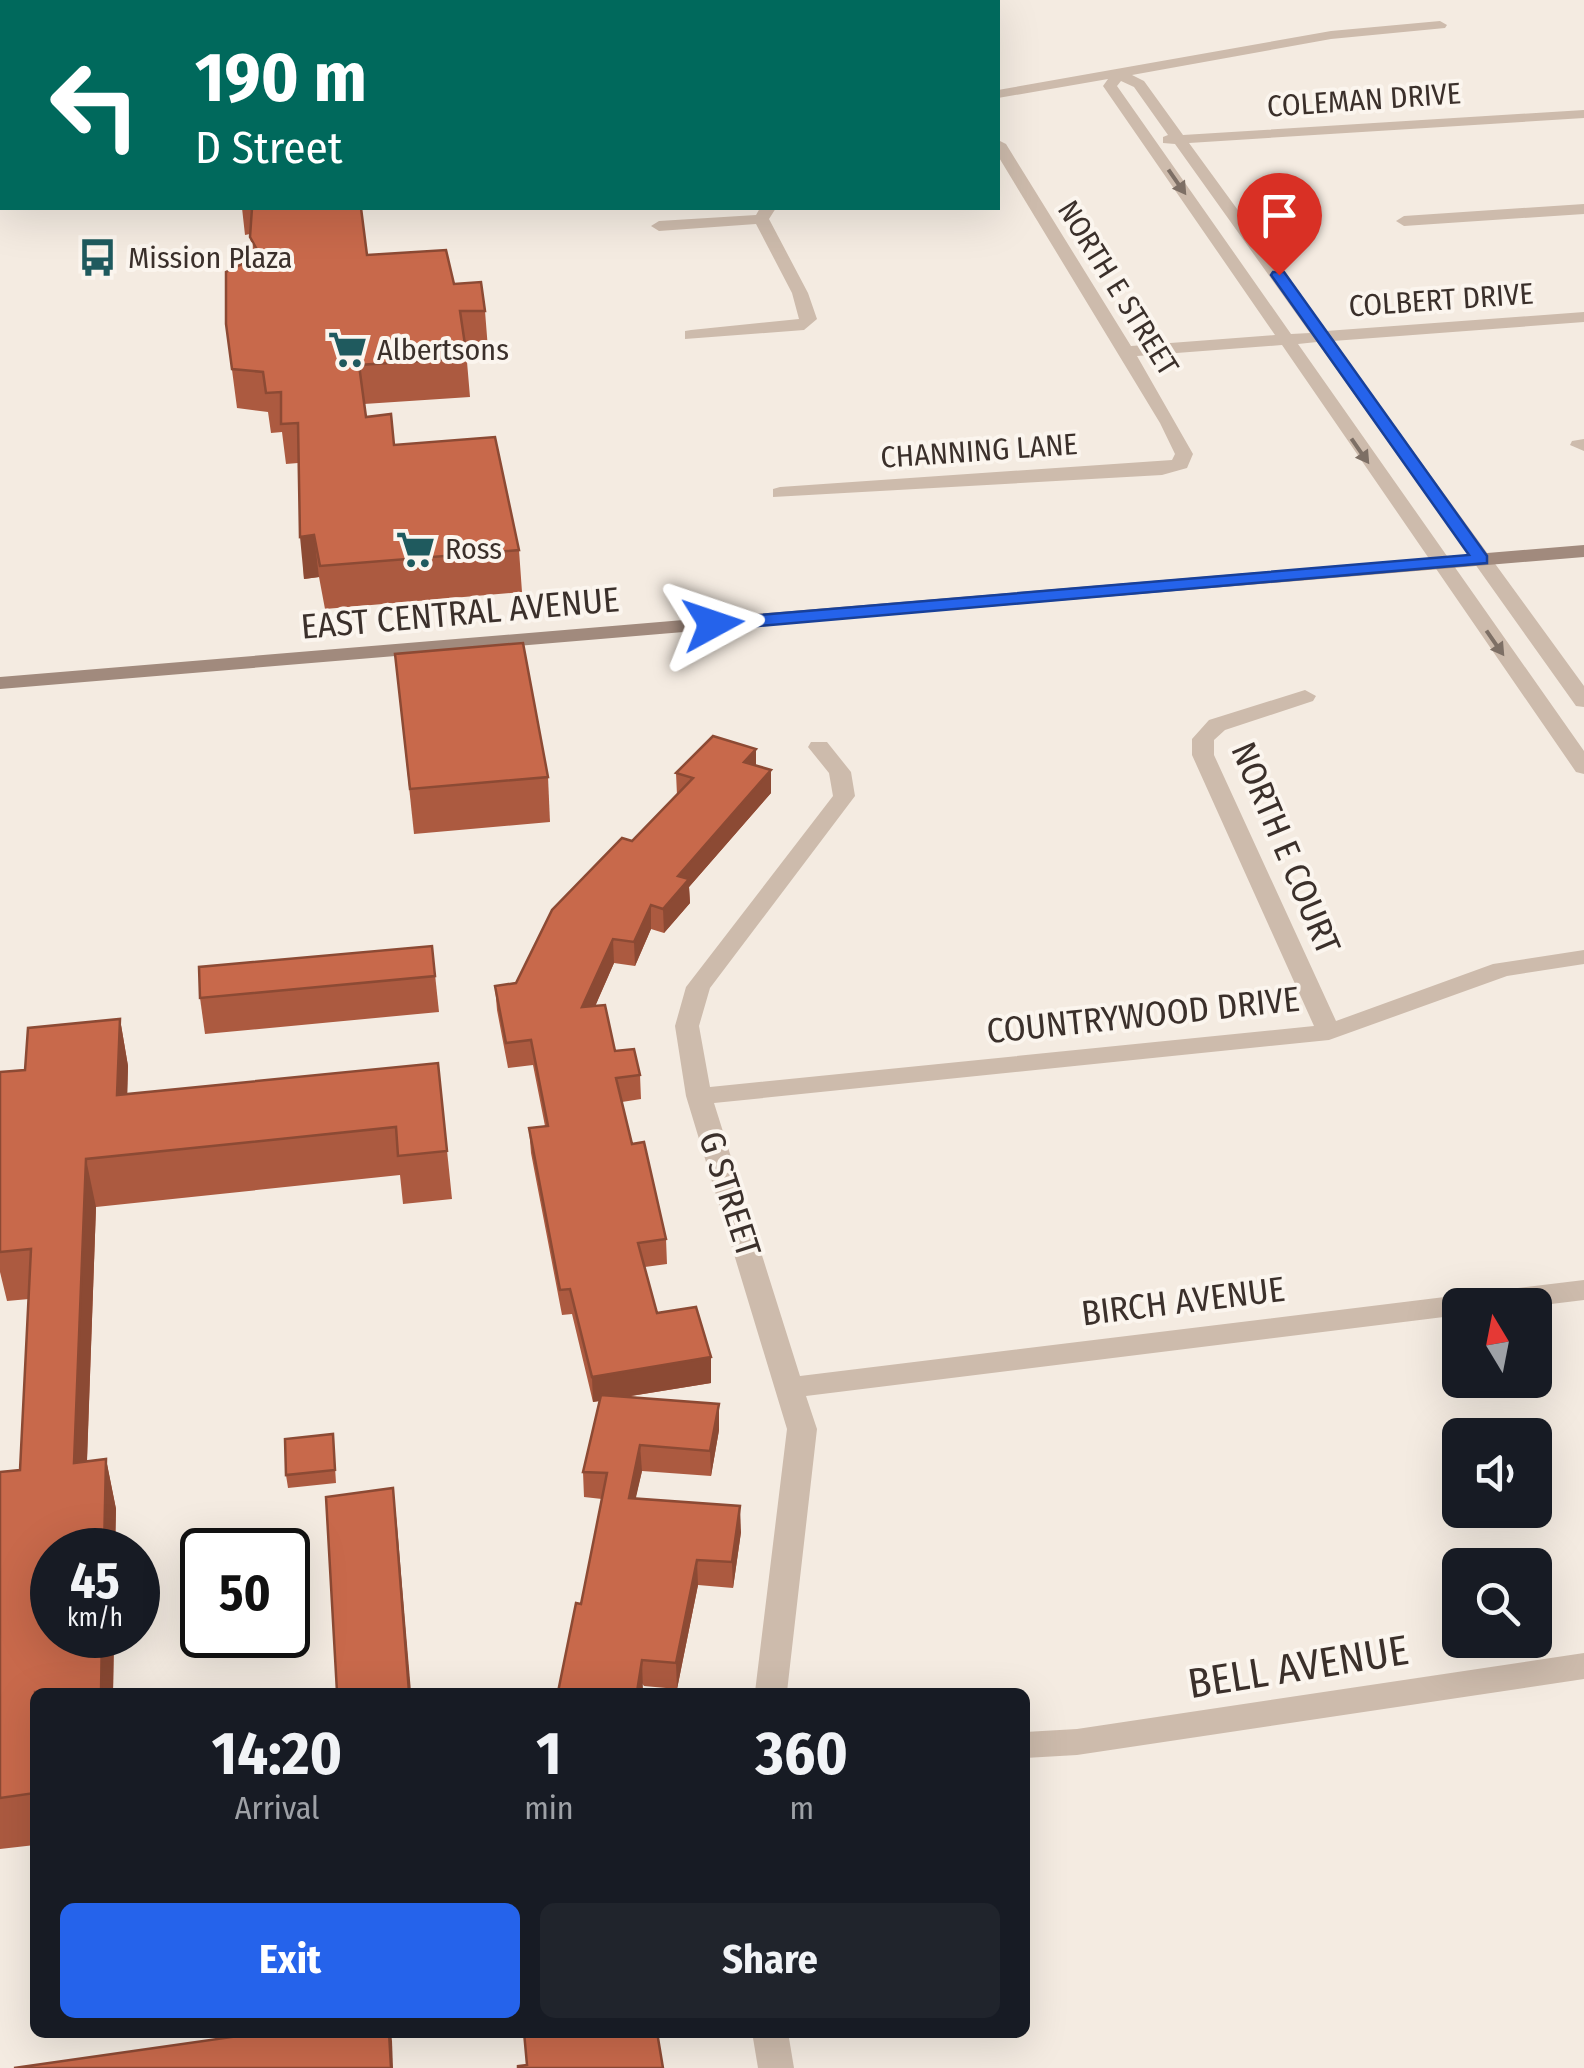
<!DOCTYPE html>
<html lang="en">
<head>
<meta charset="utf-8">
<style>
  :root { --surface:#171b24; --page:#20242c; --text:#f1f3f6; --muted:#9ea1a6; --accent:#2563eb }
  body { margin:0; font-family:"Fira Sans Condensed",sans-serif; background:var(--page); color:var(--text); height:100vh; display:flex; flex-direction:column; font-size:38px; white-space:nowrap }
  * { box-sizing:border-box; margin:0 }
  p { font-size:32px; color:var(--muted) }
  .icon { flex:none; width:55px; height:55px; fill:none; stroke:currentColor; stroke-width:2; stroke-linecap:round; stroke-linejoin:round }
  .map { position:relative; flex:1; overflow:hidden }
  .side { position:absolute; left:30px; top:1688px; width:1000px; height:350px; display:flex; flex-direction:column; background:var(--surface); border-radius:15px; box-shadow:0 10px 40px #0002 }
  .side>* { flex:none }
  .hud { position:absolute; left:0px; top:0px; width:1000px; height:210px; box-shadow:0 10px 40px #0002; background:#00695c; color:#fff; overflow:hidden }
  .needle { width:65px; rotate:350deg }
  .buttons { position:absolute; left:1442px; top:1288px; display:grid; gap:20px }
  .buttons a { display:grid; place-items:center; width:110px; height:110px; border-radius:15px; background:var(--surface); box-shadow:0 10px 40px #0002; font-size:50px }
  .speed { position:absolute; left:30px; top:1528px; display:flex; gap:20px; font-size:50px; font-weight:700; text-align:center }
  .speed>* { display:grid; place-content:center; width:130px; height:130px; border-radius:50%; background:var(--surface); box-shadow:0 10px 40px #0002; line-height:1 }
  .speed small { font-size:25px; font-weight:400 }
  .speed .limit { border:5px solid #111; border-radius:15px; background:#fff; color:#111 }
  .pin { position:absolute; display:grid; place-items:center; width:85px; height:85px; color:#fff; margin:-102px -42px; border-radius:50% 50% 50% 0; rotate:-45deg; box-shadow:0 0 10px #0007 }
  .pin .icon { rotate:45deg }
  .me { position:absolute; width:110px; margin:-55px; rotate:85deg; stroke-linejoin:round; filter:drop-shadow(0 0 8px #0008) }
  .turn { display:flex; align-items:center; gap:35px; height:210px; padding:0 30px; font-size:45px }
  .turn .icon { width:130px; height:130px; stroke-width:2.5 }
  .turn b { display:block; font-size:70px; line-height:85px }
  .eta { display:flex; justify-content:space-evenly; align-items:center; height:170px; text-align:center }
  .eta b { font-size:60px; font-weight:700; line-height:70px }
  .primary-button { display:flex; gap:20px; margin-top:auto; padding:20px 30px }
  .primary-button a { flex:1; height:115px; border-radius:15px; background:var(--accent); color:#fff; font-size:40px; font-weight:700; line-height:115px; text-align:center }
  .primary-button a+a { background:var(--page); color:var(--text) }
  .map>svg:first-child { display:block }
  .lines { fill:none; stroke-linecap:round; stroke-linejoin:round }
  .minor { fill:#cdbbac; fill-rule:evenodd }
  .secondary { fill:#a18a7d; fill-rule:evenodd }
  .wall { fill:#ac5a40 }
  .shaded-wall { fill:#8c4a34 }
  .building { fill:#c8694b; stroke:#8c4a34; stroke-width:2.5 }
  .oneway { fill:#7d6f65 }
  .route { fill:#2563eb; stroke:#184099; stroke-width:2.5 }
  .labels { text-anchor:middle; stroke-width:8; stroke-linejoin:round; paint-order:stroke }
  .far-street-label { font-size:30px; fill:#3b302b; stroke:#fbf5ee }
  .far-poi-label { font-size:30px; fill:#3b302b; stroke:#fbf5ee; text-anchor:start }
  .street-label { font-size:35px; fill:#3b302b; stroke:#fbf5ee }
  .near-street-label { font-size:42px; fill:#3b302b; stroke:#fbf5ee }
</style>
</head>
<body>
<div class="map">
<svg width="1584" height="2068" viewBox="0 0 1584 2068">
  <rect width="100%" height="100%" fill="#f4ebe1"/>
  <g class="lines">
    <g class="minor">
      <path d="M1440,21L1447,25L1445,28L1331,39L1132,75L1144,81L1183,135L1584,110V118L1189,143L1326,331L1584,312V322L1333,341L1584,686V707L1576,706L1317,342L1298,344L1584,751V774L1576,772L1282,345L1137,356L1193,454L1187,468L1162,475L773,497V489L780,487L1172,460L1175,454L1160,423L998,156V140L1006,144L1131,346L1275,335L1103,86L1108,79L998,98V90L1331,31ZM1121,81L1134,87L1168,135L1163,137V143L1175,144L1310,333L1291,334L1117,86Z"/>
      <path d="M1584,204V214L1404,226L1396,221L1404,216Z"/>
      <path d="M760,208H776L769,219L808,293L817,319L804,330L685,339V331L691,330L799,319L792,293L756,224L659,231L651,226L659,221L756,215Z"/>
      <path d="M1584,439V451L1570,445L1572,441Z"/>
      <path d="M1305,690L1316,696L1313,701L1225,730L1214,740V755L1336,1021L1493,964L1584,950V964L1507,976L1329,1040L714,1103L800,1376L1584,1280V1300L1535,1306L1460,1305V1315L806,1396L817,1429L787,1692H755L787,1429L686,1096L675,1026L686,987L833,796L829,773L808,747L811,742H827L851,772L855,796L710,988L699,1026L710,1087L1314,1026L1192,755V739L1209,720Z"/>
      <path d="M1584,1653V1679L1077,1755L1025,1758V1732L1077,1729Z"/>
      <path d="M752,2032H788L794,2068H758Z"/>
    </g>
    <path class="secondary" d="M1584,545V557L0,689V677Z"/>
  </g>
  <g class="wall">
    <path d="M242,208H361L367,255L454,284L485,311L488,349L466,350L470,397L364,404L366,417L394,445L519,550L522,592L325,609L319,577L304,579L298,463L286,464L282,432L271,433L268,412L237,408L226,324L253,259L250,234L245,235Z"/>
    <path d="M395,654L548,777L550,822L414,834Z"/>
    <path d="M756,749V765L771,770V793L689,887L690,903L664,933L651,929L635,966L614,963L595,1006L615,1051L640,1075L641,1099L622,1102L632,1144L666,1239L667,1264L645,1267L657,1313L711,1357V1383L625,1397L719,1404V1430L711,1476L642,1471L635,1499L741,1532L733,1588L698,1585L677,1689L644,1686L581,1604L602,1499L584,1497L583,1472L599,1401L593,1402L572,1314L562,1315L531,1153L529,1128L545,1126L533,1065L508,1068L497,1010L495,986L516,983L632,841L677,795L676,773Z"/>
    <path d="M432,946L439,1012L205,1034L200,998Z"/>
    <path d="M120,1019L128,1066L127,1094L438,1063L452,1199L403,1204L400,1175L96,1207L87,1462L106,1459L116,1509L115,1550H52L114,1635L113,1692H35V1845L0,1849V1472L20,1470L29,1299L7,1301L0,1272V1072L25,1070Z"/>
    <path d="M333,1434L336,1483L288,1488L286,1475Z"/>
  </g>
  <g class="shaded-wall">
    <path d="M314,535L319,577L304,579L300,537Z"/>
    <path d="M756,749V772L744,762Z"/>
    <path d="M771,770V793L689,887L690,903L664,933L663,909L678,876Z"/>
    <path d="M651,905V929L635,966L634,942Z"/>
    <path d="M613,939L614,963L584,1032L582,1007Z"/>
    <path d="M120,1019L128,1066L126,1143L117,1095Z"/>
    <path d="M86,1159L96,1207L85,1513L74,1463Z"/>
    <path d="M711,1357V1383L593,1402L592,1377Z"/>
    <path d="M719,1404V1430L711,1476L710,1451Z"/>
    <path d="M640,1445L642,1471L630,1524L629,1498Z"/>
    <path d="M106,1459L116,1509L115,1550H104Z"/>
    <path d="M393,1488L397,1526L411,1692H409Z"/>
    <path d="M740,1506L741,1532L733,1588L732,1562Z"/>
    <path d="M697,1560L698,1585L677,1689L676,1663Z"/>
    <path d="M102,1635H114L113,1692H101Z"/>
    <path d="M642,1660L643,1692H637Z"/>
    <path d="M389,2032H391L392,2041L393,2068H391Z"/>
  </g>
  <g class="building">
    <path d="M252,208H361L367,255L446,250L454,284L481,282L485,311H460L467,358L359,365L366,417L391,414L394,445L495,437L519,550L320,566L314,535L300,537L298,423L281,424V392L266,393L263,372L232,369L226,324V272L260,255L250,237Z"/>
    <path d="M523,643L548,777L410,789L395,654Z"/>
    <path d="M713,736L756,749L744,762L771,770L678,876L689,879L663,909L651,905L634,942L613,939L582,1007L605,1005L615,1051L634,1049L640,1075L616,1078L632,1144L644,1142L666,1239L638,1243L657,1313L696,1307L711,1357L592,1377L570,1289L560,1290L529,1128L548,1126L531,1040L506,1043L495,986L516,983L552,910L622,838L632,841L693,778L676,773Z"/>
    <path d="M432,946L435,976L200,998L199,967Z"/>
    <path d="M120,1019L117,1095L438,1063L447,1151L398,1156L396,1127L86,1159L74,1463L106,1459L104,1550H52V1635H102L101,1692H35V1793L0,1798V1472L20,1470L31,1249L0,1252V1072L25,1070L28,1028Z"/>
    <path d="M601,1395L719,1404L710,1451L640,1445L629,1498L740,1506L732,1562L697,1560L676,1663L642,1660L637,1692H558L576,1603L581,1604L607,1473L583,1472Z"/>
    <path d="M333,1434L335,1470L286,1475L285,1439Z"/>
    <path d="M393,1488L409,1692H337L326,1497Z"/>
    <path d="M266,2032H389L391,2068H14Z"/>
    <path d="M524,2032H657L663,2068H518V2066L527,2065Z"/>
  </g>
  <defs><path id="oneway-solid" d="M-6-.8H1V-3.2L6.5 0L1 3.2V.8H-6Z" transform="scale(2.5)"/></defs>
  <g class="oneway">
    <use href="#oneway-solid" transform="translate(1177 182) rotate(55)"/>
    <use href="#oneway-solid" transform="translate(1360 451) rotate(55)"/>
    <use href="#oneway-solid" transform="translate(1495 643) rotate(55)"/>
  </g>
  <path class="route" d="M1273,272H1284L1487,556V563L713,630L703,624L713,619L1469,555L1271,275Z"/>
  <defs>
    <symbol id="bus-bare" viewBox="-9 -9 18 18"><path d="M-5-6H5V4H4V6H2V4H-2V6H-4V4H-5ZM-3.5-4V0h7V-4ZM-3.5 1.2v1.5H-2V1.2ZM2 1.2v1.5H3.5V1.2Z" fill="#1f5a5e" stroke="#fbf5ee" stroke-width="2.5" paint-order="stroke"/></symbol>
    <symbol id="supermarket-bare" viewBox="-9 -9 18 18"><path d="M-6-5.5h2.5l.6 2H6L4.5 2H-2.5L-4.4-4H-6ZM-1.5 3.2a1.3 1.3 0 1 0 .1 0ZM3 3.2a1.3 1.3 0 1 0 .1 0Z" fill="#1f5a5e" stroke="#fbf5ee" stroke-width="2.5" paint-order="stroke"/></symbol>
  </defs>
  <g fill-rule="evenodd">
    <use href="#bus-bare" x="70" y="230" width="55" height="55"/>
    <use href="#supermarket-bare" x="320" y="322" width="55" height="55"/>
    <use href="#supermarket-bare" x="388" y="522" width="55" height="55"/>
  </g>
  <g class="labels">
    <g class="far-street-label">
      <text transform="translate(1364 100) rotate(-4)" y="10">COLEMAN DRIVE</text>
      <text transform="translate(1118 288) rotate(58)" y="10">NORTH E STREET</text>
      <text transform="translate(1441 300) rotate(-4)" y="10">COLBERT DRIVE</text>
      <text transform="translate(979 451) rotate(-4)" y="10">CHANNING LANE</text>
    </g>
    <g class="far-poi-label">
      <text x="128" y="268">Mission Plaza</text>
      <text x="377" y="360">Albertsons</text>
      <text x="445" y="559">Ross</text>
    </g>
    <g class="street-label">
      <text transform="translate(460 613) rotate(-5)" y="12">EAST CENTRAL AVENUE</text>
      <text transform="translate(1286 848) rotate(67)" y="12">NORTH E COURT</text>
      <text transform="translate(1143 1015) rotate(-6)" y="12">COUNTRYWOOD DRIVE</text>
      <text transform="translate(730 1194) rotate(72)" y="12">G STREET</text>
      <text transform="translate(1183 1301) rotate(-7)" y="12">BIRCH AVENUE</text>
    </g>
    <g class="near-street-label">
      <text transform="translate(1298 1666) rotate(-9)" y="15">BELL AVENUE</text>
    </g>
  </g>
</svg>
<div class="buttons">
<a><svg class="needle" viewBox="-14 -14 28 28"><path d="M0-13l5 13h-10z" fill="#e53935"/><path d="M0 13l5-13h-10z" fill="#9ea1a6"/></svg></a>
<a><svg class="icon" aria-label="sound" viewBox="0 0 24 24"><path d="M4 9h4l5-4v14l-5-4H4zM17 9q2 3 0 6"/></svg></a>
<a><svg class="icon" aria-label="search" viewBox="0 0 24 24"><circle cx="10" cy="10" r="6"/><path d="M15 15l6 6"/></svg></a>
</div>
<div class="speed"><div>45<small>km/h</small></div><div class="limit">50</div></div>
<div class="pin" style="left:1279px;top:275px;background:#d93025"><svg class="icon" aria-label="arrive" viewBox="0 0 24 24"><path d="M6 21V4h12l-3 4 3 4H6"/></svg></div>
<svg class="me" style="left:713px;top:624px" viewBox="-20 -20 40 40"><path d="M0-17L14 15 0 8-14 15z" fill="#2563eb" stroke="#fff" stroke-width="4"/></svg>
<div class="hud">
<div class="turn"><svg class="icon" aria-label="left" viewBox="0 0 24 24"><path d="M17 20v-9H6M10 6l-5 5 5 5"/></svg><div><b>190 m</b>D Street</div></div>
</div>
<section class="side">
<div class="eta">
<div><b>14:20</b><p>Arrival</p></div>
<div><b>1</b><p>min</p></div>
<div><b>360</b><p>m</p></div>
</div>
<div class="primary-button"><a>Exit</a><a>Share</a></div>
</section>
</div>
</body>
</html>
